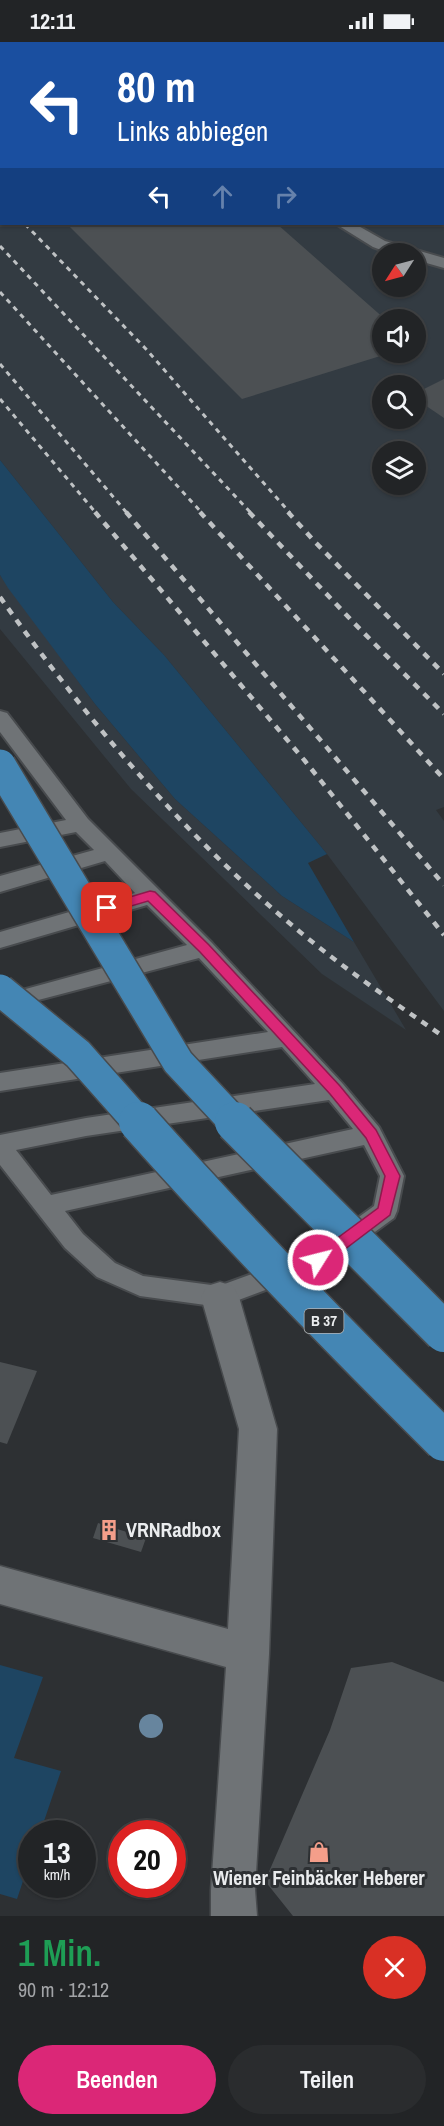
<!DOCTYPE html>
<html lang="de">
<head>
<meta charset="utf-8">
<style>
  :root { --surface:#222426; --page:#2a2c2e; --text:#f1f3f6; --muted:#a2a4a7; --line:#3f4143; --accent:#db2777 }
  body { margin:0; font-family:"Archivo Narrow",sans-serif; background:var(--page); color:var(--text); height:100vh; display:flex; flex-direction:column; font-size:22px; white-space:nowrap }
  * { box-sizing:border-box; margin:0 }
  p { font-size:20px; color:var(--muted) }
  .icon { flex:none; width:33px; height:33px; fill:none; stroke:currentColor; stroke-width:2; stroke-linecap:round; stroke-linejoin:round }
  .map { position:relative; height:1874px; overflow:hidden }
  .side { display:flex; flex-direction:column; background:var(--surface); flex:1 }
  .side>* { flex:none }
  .guide { position:absolute; left:0px; top:0px; width:444px; height:183px; box-shadow:0 2px 4px #0004,0 0 0 2px var(--line); background:#1a4fa0; color:#fff; overflow:hidden }
  .needle { width:39px; rotate:234deg }
  .controls { position:absolute; left:372px; top:201px; display:grid; gap:12px }
  .controls a { display:grid; place-items:center; width:54px; height:54px; border-radius:50%; background:var(--surface); box-shadow:0 2px 4px #0004,0 0 0 2px var(--line); font-size:30px }
  .speed { position:absolute; left:18px; top:1778px; display:flex; gap:12px; font-size:30px; font-weight:700; text-align:center }
  .speed>* { display:grid; place-content:center; width:78px; height:78px; border-radius:50%; background:var(--surface); box-shadow:0 2px 4px #0004,0 0 0 2px var(--line); line-height:1 }
  .speed small { font-size:15px; font-weight:400 }
  .speed .limit { border:9px solid #d22; background:#fff; color:#111 }
  .pin { position:absolute; display:grid; place-items:center; width:51px; height:51px; color:#fff; margin:-26px; border-radius:12px; box-shadow:0 3px 9px #0006 }
  .me { position:absolute; width:66px; margin:-33px; rotate:54deg; stroke-linejoin:round; filter:drop-shadow(0 0 4px #0008) }
  .turn { display:flex; align-items:center; gap:21px; height:126px; padding:0 18px; font-size:27px }
  .turn .icon { width:78px; height:78px; stroke-width:2.5 }
  .turn b { display:block; font-size:42px; line-height:51px }
  .lanes { display:flex; align-items:center; height:57px; padding:0 18px; background:#0003; justify-content:center; gap:30px; direction:ltr }
  .lanes .off { opacity:.35 }
  .round { display:grid; place-items:center; flex:none; width:63px; height:63px; border-radius:32px; background:var(--page) }
  .overview { display:flex; align-items:center; justify-content:space-between; height:102px; padding:0 18px }
  h1 { font-size:36px; font-weight:600; line-height:45px; color:#1e9e55 }
  .primary-button { display:flex; gap:12px; margin-top:auto; padding:12px 18px }
  .primary-button a { flex:1; height:69px; border-radius:36px; background:var(--accent); color:#fff; font-size:24px; font-weight:600; line-height:69px; text-align:center }
  .primary-button a+a { background:var(--page); color:var(--text) }
  .status { display:flex; justify-content:space-between; align-items:center; height:42px; padding:0 30px; background:var(--surface); direction:ltr }
  .status svg { height:16px; fill:currentColor }
  .map>svg:first-child { display:block }
  .built { fill:#333b42; fill-rule:evenodd }
  .green { fill:#1e4562 }
  .building { fill:#4c5053 }
  .lines { fill:none; stroke-linecap:round; stroke-linejoin:round }
  .service-casing { stroke:#484b4e; stroke-width:4 }
  .pedestrian-casing { stroke:#484b4e; stroke-width:3 }
  .service { fill:#6f7376; fill-rule:evenodd }
  .pedestrian { fill:#6f7376; fill-rule:evenodd }
  .rail-far1 { stroke:#bfc2c4; stroke-width:3; stroke-dasharray:5 5; stroke-linecap:butt }
  .rail { stroke:#bfc2c4; stroke-width:4.5; stroke-dasharray:7 7; stroke-linecap:butt }
  .trunk-bridge-far1-casing { stroke:#484b4e; stroke-width:34; stroke-linecap:butt }
  .trunk-bridge-casing { stroke:#484b4e; stroke-width:43; stroke-linecap:butt }
  .trunk-bridge-far1 { stroke:#4486b4; stroke-width:31 }
  .trunk-bridge { stroke:#4486b4; stroke-width:40 }
  .tree { fill:#67859e }
  .route { fill:#db2777; stroke:#8e194d; stroke-width:1.5 }
  .labels { text-anchor:middle; stroke-width:6; stroke-linejoin:round; paint-order:stroke }
  .shield { fill:#2d3033; stroke:#b1b4b6; stroke-width:1.5 }
  .shield-label { font-size:15px; font-weight:bold; fill:#eaecee }
  .near-poi-label { font-size:20px; font-weight:bold; fill:#eaecee; stroke:#2d3033; text-anchor:start }
</style>
</head>
<body>
<div class="status"><b>12:11</b><svg viewBox="0 0 49 12"><path d="M0 12V9h3v3zM5 12V6h3v6zM10 12V3h3v9zM15 12V0h3v12zM26 1h20v11H26zM47 4h2v5h-2z"/></svg></div>
<div class="map">
<svg width="444" height="1874" viewBox="0 0 444 1874">
  <rect width="100%" height="100%" fill="#2d3033"/>
  <g class="built">
    <path d="M0,0H444V765L436,768L444,779V969L327,812L164,613L113,560L0,418ZM2,2H442V182H2ZM382,212H416V244H382ZM382,278H416V310H382ZM382,344H416V376H382ZM382,410H416V442H382Z"/>
    <path d="M0,533L95,662L175,757L282,854L354,900L406,988L322,932L131,747L0,587Z"/>
  </g>
  <g class="green">
    <path d="M0,418L113,560L164,613L327,812L308,821L354,900L282,854L175,757L95,662L8,546L0,533Z"/>
    <path d="M0,1623L43,1635L14,1716L61,1729L40,1791H32L31,1815L17,1857L0,1852Z"/>
  </g>
  <g class="building">
    <path d="M67,182H277L386,278H382V310L390,311L242,357Z"/>
    <path d="M444,337V376L416,357V351Z"/>
    <path d="M0,1320L37,1329L7,1402L0,1400Z"/>
    <path d="M98,1481L146,1496L141,1510L93,1496Z"/>
    <path d="M392,1620L444,1640V1874H293L265,1839L330,1688L351,1626Z"/>
  </g>
  <g class="lines">
    <defs>
      <g id="service">
        <path d="M0,1L5,2H2V9Z"/>
        <path d="M336,182H355L385,199L444,216V226L416,218V212H392L373,205Z"/>
        <path d="M0,669L7,671L88,777L212,901L343,1042L379,1085L404,1134L397,1169L394,1176L327,1225L220,1265L140,1254L97,1235L65,1206L0,1123V1093L86,1076L315,1042L282,1005L0,1049V1031L268,990L199,916L0,968V954L187,903L147,863L0,906V890L135,851L105,819L0,850V834L94,808L76,790L0,805V791L66,778L0,690ZM329,1058L353,1087L51,1153L16,1108L86,1094ZM364,1103L380,1134L374,1164L309,1211L219,1244L143,1234L115,1221L83,1192L65,1169Z"/>
      </g>
      <path id="pedestrian" d="M220,1240L233,1244L239,1255L277,1387L269,1612L255,1848L257,1874H211V1848L226,1625L0,1562V1524L228,1587L239,1387L201,1255L207,1244Z"/>
    </defs>
    <use href="#service" class="service-casing"/>
    <use href="#pedestrian" class="pedestrian-casing"/>
    <use href="#service" class="service"/>
    <use href="#pedestrian" class="pedestrian"/>
    <g class="rail-far1">
      <path d="M0,157L2,159"/>
      <path d="M25,182L145,306L290,471"/>
      <path d="M0,204L251,471"/>
      <path d="M0,250L202,471"/>
      <path d="M0,322L127,471"/>
      <path d="M0,357L96,471"/>
    </g>
    <g class="rail">
      <path d="M95,470L305,719L444,893"/>
      <path d="M126,470L444,843"/>
      <path d="M200,470L444,737"/>
      <path d="M249,470L354,581L444,672"/>
      <path d="M288,470L315,500L444,632"/>
      <path d="M0,555C87,678 184,794 300,890C346,928 395,961 444,995"/>
    </g>
    <defs>
      <g id="trunk-bridge-far1">
        <path d="M0,723L178,1020L236,1082"/>
        <path d="M0,948L78,1012L140,1082"/>
      </g>
      <g id="trunk-bridge">
        <path d="M139,1080C237,1190 339,1295 444,1399"/>
        <path d="M235,1080L444,1290"/>
      </g>
    </defs>
    <use href="#trunk-bridge-far1" class="trunk-bridge-far1-casing"/>
    <use href="#trunk-bridge" class="trunk-bridge-casing"/>
    <use href="#trunk-bridge-far1" class="trunk-bridge-far1"/>
    <use href="#trunk-bridge" class="trunk-bridge"/>
  </g>
  <circle class="tree" cx="151" cy="1684" r="12"/>
  <path class="route" d="M150,849L155,850L209,903L340,1044L376,1088L400,1134L390,1173L324,1223L318,1224L313,1223L311,1218L313,1214L378,1166L385,1134L366,1096L330,1052L200,910L148,859L107,871L101,866L103,863Z"/>
  <defs>
    <symbol id="building-bare" viewBox="-9 -9 18 18"><path d="M-4-6H4V6H1V3H-1V6H-4ZM-2.5-4.3h1.7v1.8h-1.7ZM.8-4.3h1.7v1.8H.8ZM-2.5-1h1.7V.8h-1.7ZM.8-1h1.7V.8H.8Z" fill="#f49e8a" stroke="#2d3033" stroke-width="2.5" paint-order="stroke"/></symbol>
    <symbol id="shop-bare" viewBox="-9 -9 18 18"><path d="M-5-2.5h2.3a2.7 3.5 0 0 1 5.4 0H5L5.5 6h-11ZM-1.5-2.5h3a1.5 2.3 0 0 0-3 0Z" fill="#f49e8a" stroke="#2d3033" stroke-width="2.5" paint-order="stroke"/></symbol>
  </defs>
  <g fill-rule="evenodd">
    <use href="#building-bare" x="94" y="1473" width="30" height="30"/>
    <use href="#shop-bare" x="304" y="1795" width="30" height="30"/>
  </g>
  <g class="labels">
    <rect class="shield" x="304.5" y="1267" width="39" height="24" rx="4.5"/>
    <g class="shield-label">
      <text x="324" y="1284">B 37</text>
    </g>
    <g class="near-poi-label">
      <text x="126" y="1495">VRNRadbox</text>
      <text x="319" y="1843" text-anchor="middle">Wiener Feinbäcker Heberer</text>
    </g>
  </g>
</svg>
<div class="controls">
<a><svg class="needle" viewBox="-14 -14 28 28"><path d="M0-13l5 13h-10z" fill="#e53935"/><path d="M0 13l5-13h-10z" fill="#a2a4a7"/></svg></a>
<a><svg class="icon" aria-label="sound" viewBox="0 0 24 24"><path d="M4 9h4l5-4v14l-5-4H4zM17 9q2 3 0 6"/></svg></a>
<a><svg class="icon" aria-label="search" viewBox="0 0 24 24"><circle cx="10" cy="10" r="6"/><path d="M15 15l6 6"/></svg></a>
<a><svg class="icon" aria-label="layers" viewBox="0 0 24 24"><path d="M12 4l9 5-9 5-9-5zM3 14l9 5 9-5"/></svg></a>
</div>
<div class="speed"><div>13<small>km/h</small></div><div class="limit">20</div></div>
<div class="pin" style="left:107px;top:866px;background:#d93025"><svg class="icon" aria-label="arrive" viewBox="0 0 24 24"><path d="M6 21V4h12l-3 4 3 4H6"/></svg></div>
<svg class="me" style="left:318px;top:1218px" viewBox="-20 -20 40 40"><circle r="17" fill="#db2777" stroke="#fff" stroke-width="3"/><path d="M0-11L8 9 0 5-8 9z" fill="#fff"/></svg>
<div class="guide">
<div class="turn"><svg class="icon" aria-label="left" viewBox="0 0 24 24"><path d="M17 20v-9H6M10 6l-5 5 5 5"/></svg><div><b>80 m</b>Links abbiegen</div></div>
<div class="lanes"><svg class="icon" aria-label="left" viewBox="0 0 24 24"><path d="M17 20v-9H6M10 6l-5 5 5 5"/></svg><svg class="icon off" aria-label="ahead" viewBox="0 0 24 24"><path d="M12 20V5M6 11l6-6 6 6"/></svg><svg class="icon off" aria-label="right" viewBox="0 0 24 24"><path d="M7 20v-9h11M14 6l5 5-5 5"/></svg></div>
</div>
</div>
<section class="side">
<div class="overview"><div><h1>1 Min.</h1><p>90 m · 12:12</p></div><a class="round" style="background:#d93025;color:#fff"><svg class="icon" aria-label="close" viewBox="0 0 24 24"><path d="M6 6l12 12M18 6L6 18"/></svg></a></div>
<div class="primary-button"><a>Beenden</a><a>Teilen</a></div>
</section>
</body>
</html>
